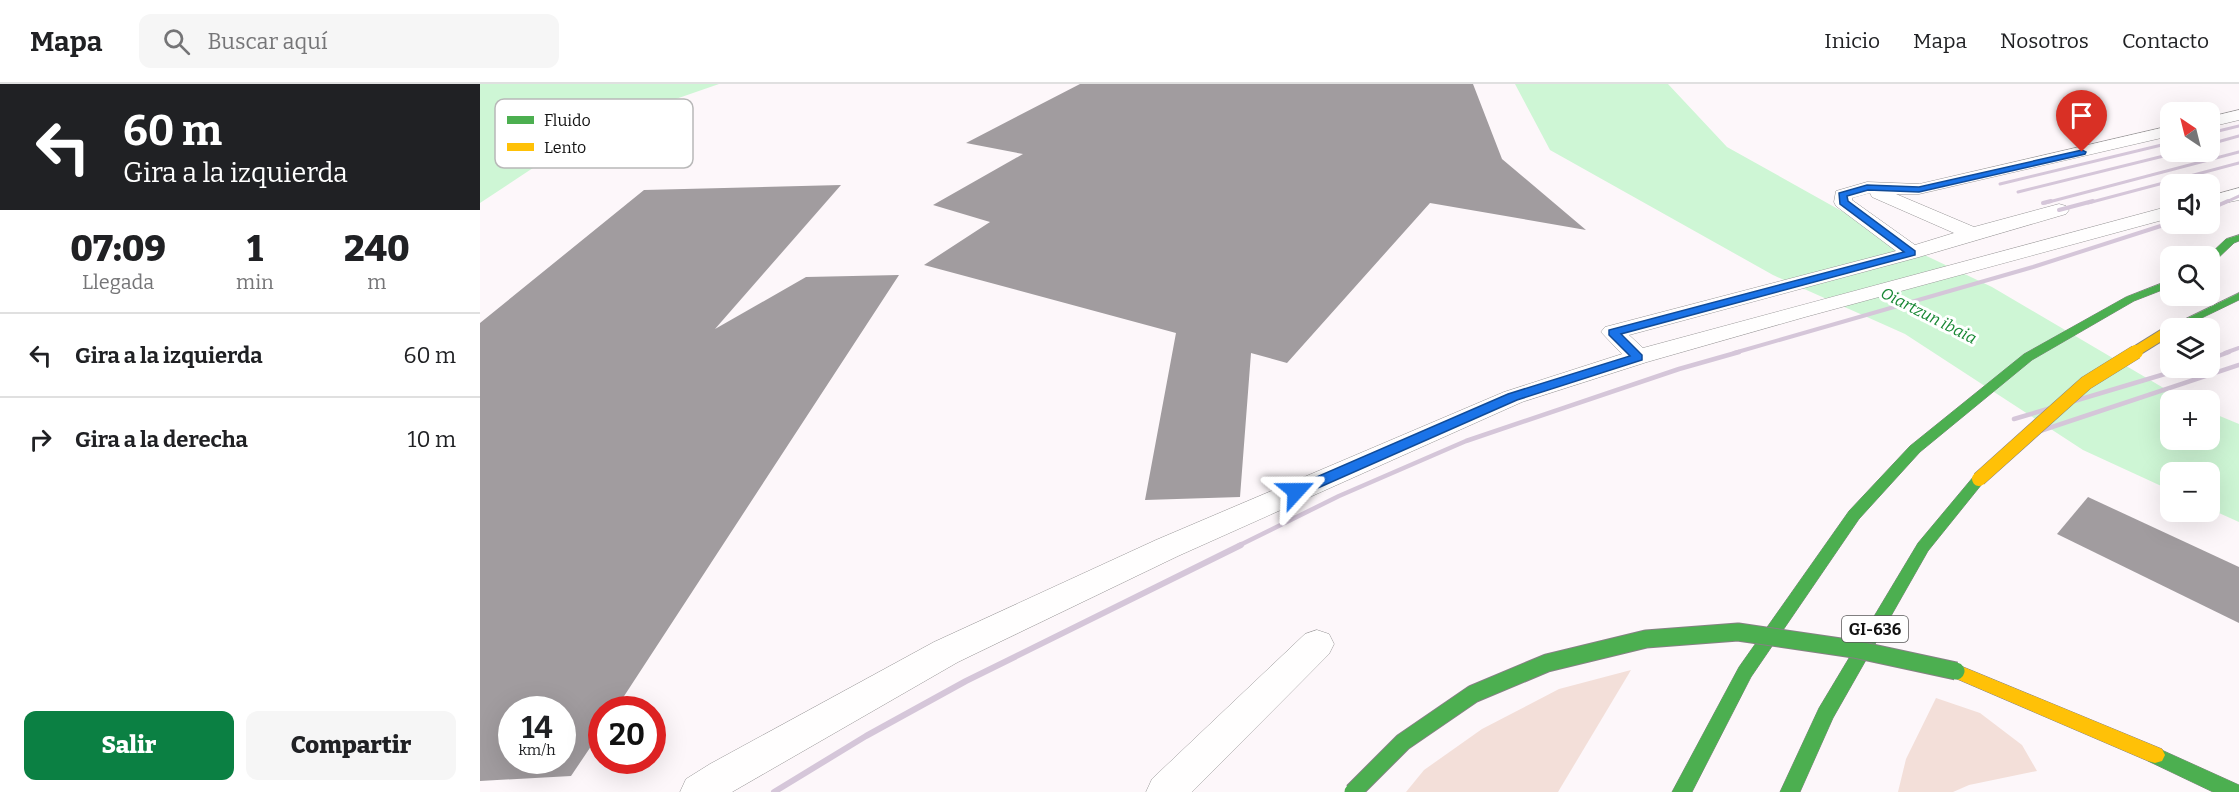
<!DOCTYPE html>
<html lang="es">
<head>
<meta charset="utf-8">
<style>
  :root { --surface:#fff; --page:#f6f6f6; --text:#202124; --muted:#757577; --line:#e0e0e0; --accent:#0b8043 }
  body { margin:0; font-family:Bitter,serif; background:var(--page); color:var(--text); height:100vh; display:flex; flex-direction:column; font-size:22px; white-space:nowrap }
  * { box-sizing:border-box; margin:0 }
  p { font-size:20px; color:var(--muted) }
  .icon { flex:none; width:33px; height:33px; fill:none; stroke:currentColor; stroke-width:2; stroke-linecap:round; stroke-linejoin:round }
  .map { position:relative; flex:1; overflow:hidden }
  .drawer { display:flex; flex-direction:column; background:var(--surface); width:480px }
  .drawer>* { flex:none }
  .guide { background:#202124; color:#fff; overflow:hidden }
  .needle { width:39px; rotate:325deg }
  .buttons { position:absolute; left:1680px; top:18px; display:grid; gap:12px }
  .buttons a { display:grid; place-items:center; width:60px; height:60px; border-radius:12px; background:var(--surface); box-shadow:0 6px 24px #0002; font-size:30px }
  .speed { position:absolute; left:18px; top:612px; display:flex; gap:12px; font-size:30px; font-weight:700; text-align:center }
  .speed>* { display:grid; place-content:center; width:78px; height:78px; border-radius:50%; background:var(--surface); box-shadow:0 6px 24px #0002; line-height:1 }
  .speed small { font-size:15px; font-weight:400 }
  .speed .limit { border:9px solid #d22; background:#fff; color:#111 }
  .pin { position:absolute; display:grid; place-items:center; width:51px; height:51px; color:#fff; margin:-62px -26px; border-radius:50% 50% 50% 0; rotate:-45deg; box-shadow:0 0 6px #0007 }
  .pin .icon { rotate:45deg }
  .me { position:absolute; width:66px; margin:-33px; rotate:66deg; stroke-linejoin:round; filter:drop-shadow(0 0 4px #0008) }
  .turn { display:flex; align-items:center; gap:21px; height:126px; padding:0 24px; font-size:27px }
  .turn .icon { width:78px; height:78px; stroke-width:2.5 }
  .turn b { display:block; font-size:42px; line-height:51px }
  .eta { display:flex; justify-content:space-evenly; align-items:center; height:102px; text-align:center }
  .eta b { font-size:36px; font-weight:800; line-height:42px }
  .action { display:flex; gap:12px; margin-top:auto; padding:12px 24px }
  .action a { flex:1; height:69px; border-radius:12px; background:var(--accent); color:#fff; font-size:24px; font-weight:800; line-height:69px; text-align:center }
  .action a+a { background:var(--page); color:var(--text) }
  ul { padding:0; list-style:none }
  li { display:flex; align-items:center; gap:18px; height:84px; padding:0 24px; border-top:2px solid var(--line) }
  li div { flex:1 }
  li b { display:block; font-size:22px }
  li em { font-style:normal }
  header { display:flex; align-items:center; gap:36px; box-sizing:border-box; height:84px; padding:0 30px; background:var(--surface); border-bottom:2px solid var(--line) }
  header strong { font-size:28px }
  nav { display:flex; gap:33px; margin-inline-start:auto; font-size:21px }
  .search { width:420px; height:54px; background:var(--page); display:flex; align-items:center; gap:15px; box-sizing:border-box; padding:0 21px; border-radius:12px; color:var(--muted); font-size:22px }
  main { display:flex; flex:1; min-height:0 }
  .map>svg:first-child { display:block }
  .green { fill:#f3dfd9 }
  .water { fill:#cef6d5 }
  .building { fill:#a19c9f; fill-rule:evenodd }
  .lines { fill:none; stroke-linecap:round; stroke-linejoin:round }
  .lane-casing { stroke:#979596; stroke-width:1 }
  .fast-casing { stroke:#858283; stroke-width:1 }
  .slow-casing { stroke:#858283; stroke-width:1 }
  .lane { fill:#fffefe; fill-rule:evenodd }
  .fast { fill:#4caf50; fill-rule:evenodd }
  .slow { fill:#ffc107; fill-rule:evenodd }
  .rail-far3 { stroke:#d5c6d9; stroke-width:3 }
  .rail-far2 { stroke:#d5c6d9; stroke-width:4 }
  .rail-far1 { stroke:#d5c6d9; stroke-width:4.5 }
  .rail { stroke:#d5c6d9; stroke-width:6 }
  .fast-bridge-casing { stroke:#858283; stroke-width:19; stroke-linecap:butt }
  .slow-bridge-far1-casing { stroke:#858283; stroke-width:12; stroke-linecap:butt }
  .slow-bridge-casing { stroke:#858283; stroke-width:15; stroke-linecap:butt }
  .fast-bridge { stroke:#4caf50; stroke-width:17 }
  .slow-bridge-far1 { stroke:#ffc107; stroke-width:10 }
  .slow-bridge { stroke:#ffc107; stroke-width:14 }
  .route { fill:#1a73e8; stroke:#114b97; stroke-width:1.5 }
  .labels { text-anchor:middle; stroke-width:6; stroke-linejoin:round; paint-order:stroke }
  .far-water-label { font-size:16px; font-style:italic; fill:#178733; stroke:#fff }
  .shield { fill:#fff; stroke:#585858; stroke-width:1.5 }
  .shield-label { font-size:16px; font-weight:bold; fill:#111 }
  .key { fill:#fff; stroke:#b8b8b8; stroke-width:1.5 }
  .key-label { font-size:16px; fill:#111 }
</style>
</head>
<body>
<header>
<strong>Mapa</strong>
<div class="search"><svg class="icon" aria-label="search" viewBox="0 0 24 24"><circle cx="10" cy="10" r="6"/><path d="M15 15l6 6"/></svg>Buscar aquí</div>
<nav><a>Inicio</a><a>Mapa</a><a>Nosotros</a><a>Contacto</a></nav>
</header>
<main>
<section class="drawer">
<div class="guide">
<div class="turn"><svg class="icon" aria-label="left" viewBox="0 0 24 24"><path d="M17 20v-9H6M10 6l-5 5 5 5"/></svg><div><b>60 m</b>Gira a la izquierda</div></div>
</div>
<div class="eta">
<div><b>07:09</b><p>Llegada</p></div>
<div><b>1</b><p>min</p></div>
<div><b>240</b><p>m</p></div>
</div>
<ul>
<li><svg class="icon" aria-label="left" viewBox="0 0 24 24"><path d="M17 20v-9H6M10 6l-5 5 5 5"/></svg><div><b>Gira a la izquierda</b></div><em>60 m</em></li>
<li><svg class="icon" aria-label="right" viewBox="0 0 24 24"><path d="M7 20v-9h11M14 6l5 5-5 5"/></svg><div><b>Gira a la derecha</b></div><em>10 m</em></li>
</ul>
<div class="action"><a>Salir</a><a>Compartir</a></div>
</section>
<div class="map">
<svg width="1759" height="708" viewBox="0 0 1759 708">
  <rect width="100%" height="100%" fill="#fdf7fa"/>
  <g class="green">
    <path d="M1151,586L1078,708H926L944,686L1002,645L1079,605Z"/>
    <path d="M1456,614L1500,629L1542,661L1557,687L1489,701L1473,708H1418L1426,675Z"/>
  </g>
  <g class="water">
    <path d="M0,0H239L115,43L0,119Z"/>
    <path d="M1035,0H1188L1247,63L1417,158L1512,203L1704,316H1690V356H1730V328L1759,340V438L1730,425V388H1690V406L1603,366L1425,250L1293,191L1070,66Z"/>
  </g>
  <g class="building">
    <path d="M600,0H993L1022,75L1106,146L950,119L807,279L771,269L760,413L665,416L696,249L444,181L510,138L453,121L543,70L486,59Z"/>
    <path d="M361,101L235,245L326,193L419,191L135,626H122V646L91,692L0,697V239L164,106ZM32,626H82V676H32Z"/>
    <path d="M1608,413L1759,483V539L1577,450Z"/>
  </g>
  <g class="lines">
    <defs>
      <g id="lane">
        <path d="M1759,26V36L1730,43V33Z"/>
        <path d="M1690,42V52L1439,110H1416L1494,143L1579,120L1586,122L1589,126L1586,130L1439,173L1149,251L1163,264L1690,122V134L1325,233L1167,278L1042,318L698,472L478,578L252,708H200L206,695L230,680L454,558L676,456L1024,308L1142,270L1121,248L1125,243L1416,167L1356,122L1354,118L1356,107L1387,98L1439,100ZM1390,109L1392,113L1474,149L1435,161L1372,116V114Z"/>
        <path d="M1759,104V116L1730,122V112Z"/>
        <path d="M837,546L849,550L854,560L849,570L712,708H666L672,695L825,550Z"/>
      </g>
      <g id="fast">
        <path d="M1759,151V157L1754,159L1734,178L1730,179V172H1728L1746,155Z"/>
        <path d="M1690,196V203L1654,217L1552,276L1440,368L1379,435L1271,593L1212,708H1192L1259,583L1369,427L1430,362L1544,270L1646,213Z"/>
        <path d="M1759,209V216L1701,244H1690V247L1687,244Z"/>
        <path d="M1499,390L1506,395L1448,467L1353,634L1320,708H1300L1339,624L1438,459L1494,392Z"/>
        <path d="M1675,663L1759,701V708H1733L1668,677L1665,671L1668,665Z"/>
      </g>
      <path id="slow" d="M1476,580L1682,665L1685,671L1682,677L1675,679L1668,677L1470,592L1467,587L1470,582Z"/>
    </defs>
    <use href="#lane" class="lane-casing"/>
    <use href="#fast" class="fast-casing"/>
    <use href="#slow" class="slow-casing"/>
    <use href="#lane" class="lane"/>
    <use href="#fast" class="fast"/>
    <use href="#slow" class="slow"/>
    <g class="rail-far3">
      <path d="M1730,49L1759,42"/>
      <path d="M1730,60L1759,52"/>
      <path d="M1520,100L1690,59"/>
      <path d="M1538,108L1700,68"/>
      <path d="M1565,119L1759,68"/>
      <path d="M1608,119L1759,79"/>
      <path d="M1744,119L1759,112"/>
    </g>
    <g class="rail-far2">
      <path d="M1563,119L1571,117"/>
      <path d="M1730,125L1748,117"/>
      <path d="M1579,126L1613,117"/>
      <path d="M1254,269L1553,183L1690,139"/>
      <path d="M1745,269L1759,264"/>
    </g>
    <g class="rail-far1">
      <path d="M1730,275L1749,268"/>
      <path d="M1534,335L1705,284"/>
      <path d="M1554,349L1759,281"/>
      <path d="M758,462L859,412L986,357L1199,285L1259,268"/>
    </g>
    <path class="rail" d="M294,708L386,652L486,597L761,461"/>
    <defs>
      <path id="fast-bridge" d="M873,708L923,658L993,610L1067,579L1166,555L1258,548L1374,565L1476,587"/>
      <path id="slow-bridge-far1" d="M1653,269L1690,246"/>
      <path id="slow-bridge" d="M1499,395L1606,299L1656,268"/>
    </defs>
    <use href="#fast-bridge" class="fast-bridge-casing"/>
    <use href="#slow-bridge-far1" class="slow-bridge-far1-casing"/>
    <use href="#slow-bridge" class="slow-bridge-casing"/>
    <use href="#fast-bridge" class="fast-bridge"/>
    <use href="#slow-bridge-far1" class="slow-bridge-far1"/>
    <use href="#slow-bridge" class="slow-bridge"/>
  </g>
  <path class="route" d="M1602,66L1606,68L1605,70L1439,108L1388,106L1367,112L1368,117L1435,167V171L1141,250L1162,271V276L1037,316L822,411H811L809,407L811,404L1028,310L1150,272L1129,251V246L1424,168L1360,120L1359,109L1387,101L1439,103Z"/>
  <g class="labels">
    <g class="far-water-label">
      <text transform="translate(1449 231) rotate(27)" y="6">Oiartzun ibaia</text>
    </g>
    <rect class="shield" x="1362" y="532" width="66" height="26" rx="4.5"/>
    <g class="shield-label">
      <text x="1395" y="551">GI-636</text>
    </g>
  </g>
  <rect x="15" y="15" width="198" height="69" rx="9" class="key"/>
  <rect x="27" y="32" width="27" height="8" fill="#4caf50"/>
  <rect x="27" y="59" width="27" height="8" fill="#ffc107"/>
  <g class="key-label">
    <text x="64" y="42">Fluido</text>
    <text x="64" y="69">Lento</text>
  </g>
</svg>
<div class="buttons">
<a><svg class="needle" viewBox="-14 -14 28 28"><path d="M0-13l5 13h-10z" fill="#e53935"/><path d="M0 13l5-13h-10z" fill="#757577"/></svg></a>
<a><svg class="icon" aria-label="sound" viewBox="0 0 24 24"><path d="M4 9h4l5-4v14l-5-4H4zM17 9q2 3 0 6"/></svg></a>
<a><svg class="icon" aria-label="search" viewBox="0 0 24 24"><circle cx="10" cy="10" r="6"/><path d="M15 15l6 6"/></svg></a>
<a><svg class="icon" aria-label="layers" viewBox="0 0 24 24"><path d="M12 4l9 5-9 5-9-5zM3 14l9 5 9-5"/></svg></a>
<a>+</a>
<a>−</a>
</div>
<div class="speed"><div>14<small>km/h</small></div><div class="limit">20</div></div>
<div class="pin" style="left:1602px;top:68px;background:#d93025"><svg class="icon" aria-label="arrive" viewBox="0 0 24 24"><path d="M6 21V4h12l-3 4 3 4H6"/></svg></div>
<svg class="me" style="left:816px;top:407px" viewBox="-20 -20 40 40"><path d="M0-17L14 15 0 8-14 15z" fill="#1a73e8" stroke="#fff" stroke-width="4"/></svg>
</div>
</main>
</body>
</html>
